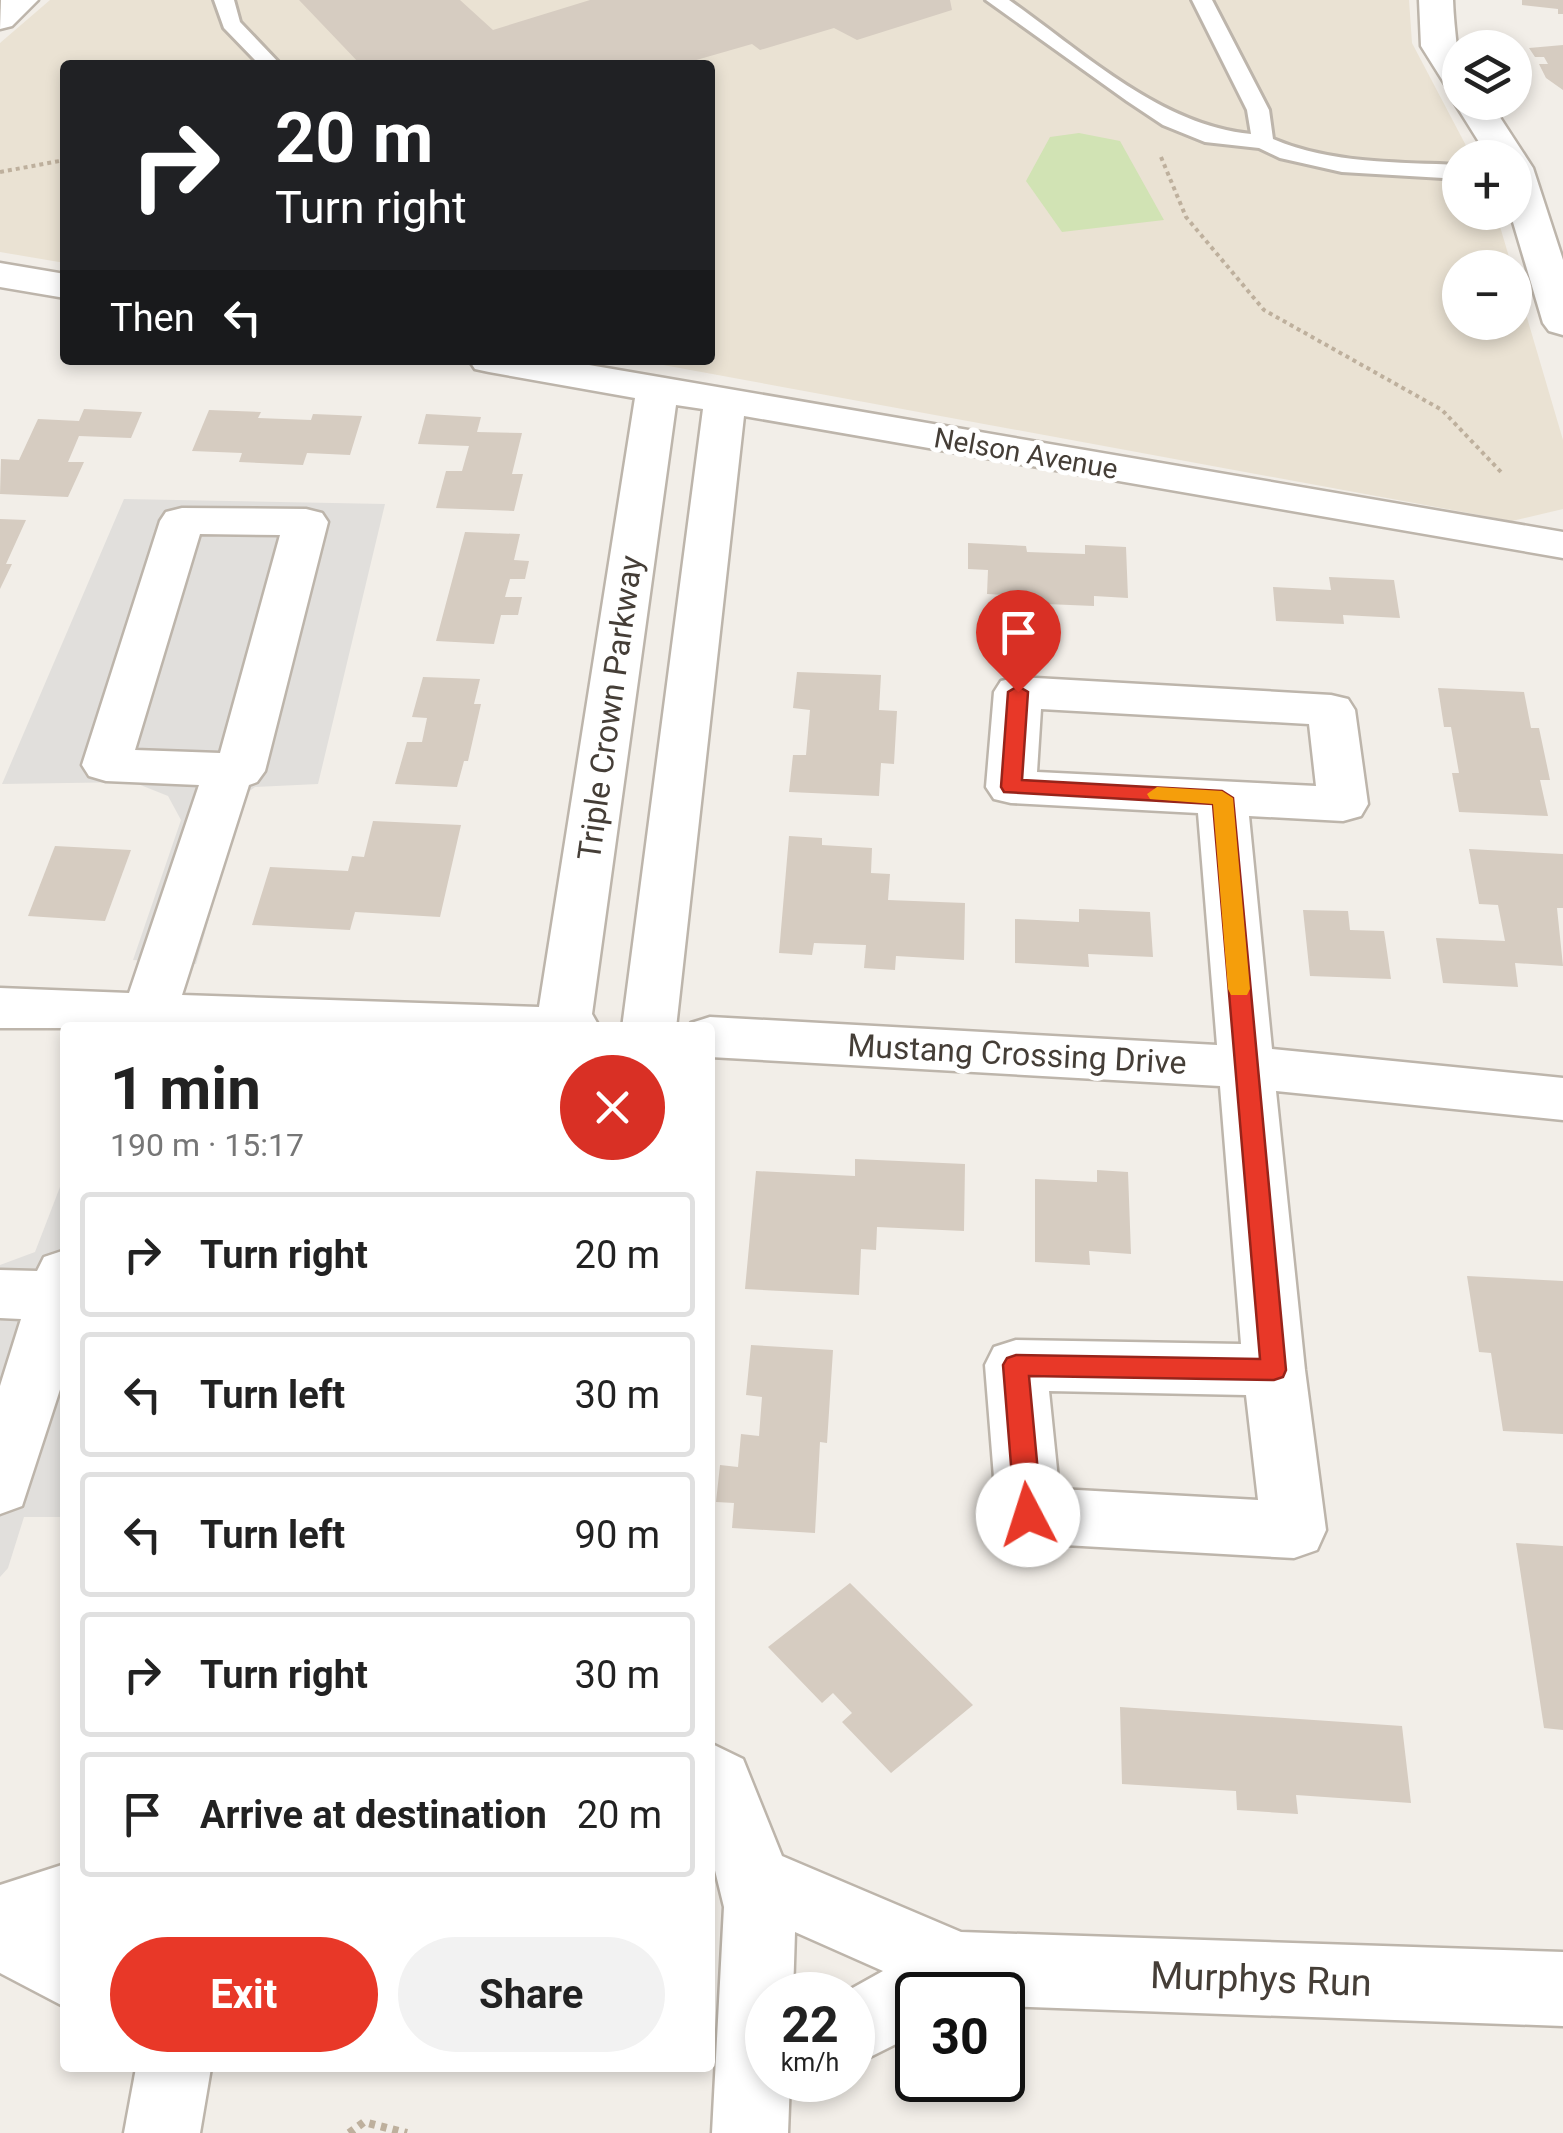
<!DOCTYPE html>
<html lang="en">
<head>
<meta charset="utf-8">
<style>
  :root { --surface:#fff; --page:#f2f2f2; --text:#222; --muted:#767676; --line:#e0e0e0; --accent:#e83828 }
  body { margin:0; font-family:Roboto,sans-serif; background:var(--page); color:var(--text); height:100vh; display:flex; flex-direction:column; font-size:38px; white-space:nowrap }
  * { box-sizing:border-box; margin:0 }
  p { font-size:32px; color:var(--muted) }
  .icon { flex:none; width:55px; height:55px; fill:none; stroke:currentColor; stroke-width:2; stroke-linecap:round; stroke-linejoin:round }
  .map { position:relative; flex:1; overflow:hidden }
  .panel { position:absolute; left:60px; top:1022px; width:655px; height:1050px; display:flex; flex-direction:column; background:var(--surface); border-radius:10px; box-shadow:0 5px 15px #0003 }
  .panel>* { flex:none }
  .top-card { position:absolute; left:60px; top:60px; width:655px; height:305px; border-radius:10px; box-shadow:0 5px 15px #0003; background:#202124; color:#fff; overflow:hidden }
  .buttons { position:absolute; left:1442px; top:30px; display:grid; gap:20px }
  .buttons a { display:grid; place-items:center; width:90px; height:90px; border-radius:50%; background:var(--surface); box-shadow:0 5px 15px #0003; font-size:50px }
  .speed { position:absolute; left:745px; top:1972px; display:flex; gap:20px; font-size:50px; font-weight:700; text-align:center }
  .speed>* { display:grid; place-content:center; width:130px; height:130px; border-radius:50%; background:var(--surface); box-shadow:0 5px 15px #0003; line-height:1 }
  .speed small { font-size:25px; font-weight:400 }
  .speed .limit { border:5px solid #111; border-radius:15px; background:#fff; color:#111 }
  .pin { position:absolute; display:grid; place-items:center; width:85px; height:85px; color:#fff; margin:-102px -42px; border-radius:50% 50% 50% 0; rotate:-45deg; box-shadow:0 0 10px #0007 }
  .pin .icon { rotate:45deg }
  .me { position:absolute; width:110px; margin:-55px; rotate:355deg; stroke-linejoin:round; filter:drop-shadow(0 0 8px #0008) }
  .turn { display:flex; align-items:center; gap:35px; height:210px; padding:0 50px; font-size:45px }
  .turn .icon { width:130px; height:130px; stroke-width:2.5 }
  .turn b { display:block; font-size:70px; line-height:85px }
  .then { display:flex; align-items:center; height:95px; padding:0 50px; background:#0003; gap:20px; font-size:38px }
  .round { display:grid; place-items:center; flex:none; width:105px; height:105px; border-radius:52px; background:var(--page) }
  .overview { display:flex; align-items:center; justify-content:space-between; height:170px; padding:0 50px }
  h1 { font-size:60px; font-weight:700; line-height:75px }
  .primary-button { display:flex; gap:20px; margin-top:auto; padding:20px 50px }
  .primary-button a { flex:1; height:115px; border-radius:60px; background:var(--accent); color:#fff; font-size:40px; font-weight:700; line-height:115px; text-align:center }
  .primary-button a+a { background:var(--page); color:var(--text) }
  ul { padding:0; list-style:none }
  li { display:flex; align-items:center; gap:30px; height:125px; margin:0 20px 15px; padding:0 30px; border:5px solid var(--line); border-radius:10px }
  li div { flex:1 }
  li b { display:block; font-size:38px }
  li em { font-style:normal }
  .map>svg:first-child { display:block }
  .education { fill:#eae2d3 }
  .green { fill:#d1e3b4 }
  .parking { fill:#e1dfdc }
  .building { fill:#d6ccc1 }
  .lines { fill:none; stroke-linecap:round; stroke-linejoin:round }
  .lane-casing { stroke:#bdb5ab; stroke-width:6 }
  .street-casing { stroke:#bdb5ab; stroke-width:5 }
  .path-far1 { stroke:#beb09d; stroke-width:4; stroke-dasharray:4 4; stroke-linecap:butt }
  .path { stroke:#beb09d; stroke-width:8; stroke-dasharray:6 6; stroke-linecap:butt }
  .lane { fill:#fff; fill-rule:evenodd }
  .street { fill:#fff; fill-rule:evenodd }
  .route { fill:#e83828; stroke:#97241a; stroke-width:2.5 }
  .slow { fill:#f59e0b }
  .labels { text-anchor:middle; stroke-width:10; stroke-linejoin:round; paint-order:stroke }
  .far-street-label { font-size:28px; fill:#453e37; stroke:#fff }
  .street-label { font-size:32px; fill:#453e37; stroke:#fff }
  .near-street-label { font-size:38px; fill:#453e37; stroke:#fff }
</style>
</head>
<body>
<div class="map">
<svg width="1563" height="2133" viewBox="0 0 1563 2133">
  <rect width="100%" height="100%" fill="#f2eee8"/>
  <path class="education" d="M50,0H1409L1412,43L1472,157L1460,158V212L1496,213L1512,267L1460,268V322H1515V277L1563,440V509L1512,521L636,360H710V65H65V263L0,252V43Z"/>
  <path class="green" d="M1079,133L1120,141L1164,220L1062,232L1026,181L1050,137Z"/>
  <g class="parking">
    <path d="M124,499L385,504L318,784L255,787L244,795L196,964L133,960L181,820L168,796L133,782L2,784Z"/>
    <path d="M65,1174V1517H24L8,1568L0,1577V1265L35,1252Z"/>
  </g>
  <g class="building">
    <path d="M299,0H460L493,30L590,0H950L952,10L857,40L834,28L760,50L752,44L679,65H361Z"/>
    <path d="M1522,0H1563V14H1558V9L1522,5Z"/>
    <path d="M1563,45V90L1546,78L1539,64H1548L1544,57H1535L1529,48Z"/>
    <path d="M84,409L142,412L131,438L79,436L68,462H84L68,497L0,494L1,459L19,460L38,419L79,421Z"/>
    <path d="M209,410L261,412L258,418L311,420L313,414L362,416L350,455L307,453L303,465L239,462L242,453L192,451Z"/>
    <path d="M426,414L481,417L477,432L522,433L512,474H523L514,511L436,508L446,471H462L469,446L418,444Z"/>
    <path d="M0,519L26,520L6,564H12L0,589Z"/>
    <path d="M465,532L520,534L514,560L529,561L525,579H510L505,597H522L518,615H501L494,644L436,641Z"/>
    <path d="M968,543L1026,546L1027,552L1085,554V545L1126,547L1128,598L1094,596V606L1022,603V596L987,594L988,570L968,569Z"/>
    <path d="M1329,577L1394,580L1400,618L1343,615L1344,624L1276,621L1273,587L1331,590Z"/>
    <path d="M797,672L881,675L879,710L897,711L894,764L881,763L879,796L789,792L793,755H806L810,710L793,708Z"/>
    <path d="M423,677L480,679L474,704H481L468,761H464L457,787L395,784L407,742H422L427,718L412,717Z"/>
    <path d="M1438,688L1524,692L1531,728H1539L1550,780H1540L1548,816L1459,812L1452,773H1459L1451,727H1444Z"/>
    <path d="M373,821L461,825L440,917L355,912L350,930L252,925L270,867L348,871L352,856L364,857Z"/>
    <path d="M789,836L822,838V845L872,848L871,873L890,874L888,900L965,903L964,960L896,956L895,970L864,968L866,945L814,943L812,955L779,953Z"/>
    <path d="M55,846L131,850L105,921L28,916Z"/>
    <path d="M1469,849L1563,854V908H1557L1563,966L1515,963L1518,987L1443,983L1436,938L1505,941L1498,905L1479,904Z"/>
    <path d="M1079,909L1150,912L1153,957L1088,954L1089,967L1015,963V919L1079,922Z"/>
    <path d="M1303,910L1348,911L1350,930L1384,931L1391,979L1310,976Z"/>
    <path d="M855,1159L965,1164L964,1231L877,1227L876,1250L861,1249L859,1295L745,1289L756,1171L855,1176Z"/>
    <path d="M1097,1170L1128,1172L1131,1254L1089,1251L1090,1265L1035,1262V1179L1097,1182Z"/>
    <path d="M1467,1276L1563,1281V1434L1503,1431L1491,1353L1479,1352Z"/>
    <path d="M751,1345L833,1350L827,1443L820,1442L815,1533L732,1528L734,1503L716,1502L720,1465L738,1467L741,1434L759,1436L762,1397L746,1395Z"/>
    <path d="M1516,1543L1563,1546V1730L1544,1728Z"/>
    <path d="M850,1583L973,1705L891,1773L842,1722L852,1713L833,1693L822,1703L768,1647Z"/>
    <path d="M1120,1707L1402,1726L1411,1803L1296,1795L1298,1814L1237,1810L1236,1791L1122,1784Z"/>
  </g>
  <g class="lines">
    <defs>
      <g id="lane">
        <path d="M214,0H234L240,22L281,65H260L224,28Z"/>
        <path d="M986,0H1009C1082,51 1159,125 1251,134L1247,110L1192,0H1212L1269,110L1273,139C1332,164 1397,162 1460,165V179L1342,172L1280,158L1259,148L1205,142L1163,125L1127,101Z"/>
      </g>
      <g id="street">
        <path d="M38,0L12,26L0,29L1,0Z"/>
        <path d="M1419,0H1453C1454,32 1460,61 1460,93L1448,89L1421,46Z"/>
        <path d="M1459,94L1460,102H1490L1533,168L1563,260V335L1549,331L1543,323L1510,212H1515V158H1489L1454,102Z"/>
        <path d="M0,263L65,274V298L0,287Z"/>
        <path d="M469,360H560L1563,532V558L744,416L676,1028H622L703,409L676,405L592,1014L600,1028H0V988L129,993L199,785L106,781L89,776L82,765L160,521L166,512L182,508L306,509L322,513L328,522L265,771L257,782L249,785L182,995L539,1007L635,398L489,372L475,369ZM200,534L280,535L220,753L135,750Z"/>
        <path d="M1018,677L1331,695L1348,699L1355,710L1368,804L1361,816L1343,821L1249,816L1272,1049L1563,1078V1120L1276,1091L1305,1370L1326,1530L1317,1550L1294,1558L1029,1543L1006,1535L997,1515L985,1365L994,1347L1016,1340L1241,1344L1220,1086L710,1057V1028H688L691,1023L710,1017L1217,1045L1198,813L1011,803L994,799L986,787L994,692L1001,681ZM1041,709L1309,724L1316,786L1037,772ZM1049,1391L1246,1395L1258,1500L1059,1489Z"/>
        <path d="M65,1250V1374L22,1506L0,1514V1386L21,1319L0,1318V1270L37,1271L44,1257Z"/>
        <path d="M710,1743L743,1759L782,1856L961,1932L1563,1952V2026L1002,2006V1995H918V2033L852,2066V1995H840L883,1971L795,1932L793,1995H768V2080H790L788,2133H712L724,1907L710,1850Z"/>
        <path d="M65,1864V2007L0,1973V1885Z"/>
        <path d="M136,2068H211L200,2133H124Z"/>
      </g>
    </defs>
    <use href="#lane" class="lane-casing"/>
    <use href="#street" class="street-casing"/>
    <g class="path-far1">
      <path d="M1161,157L1186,217L1264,310L1442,410L1501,472"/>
      <path d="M0,172L65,160"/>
    </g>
    <path class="path" d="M349,2133L364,2122L407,2133"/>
    <use href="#lane" class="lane"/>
    <use href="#street" class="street"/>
  </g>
  <path class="route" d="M1018,686L1028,692L1022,780L1222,791L1233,798L1286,1370L1283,1377L1274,1380L1029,1376L1042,1515L1038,1523L1028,1527L1019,1523L1015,1515L1003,1365L1007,1358L1016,1355L1260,1359L1213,804L1004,792L1001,787L1008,692Z"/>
  <path class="slow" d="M1157,787L1222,791L1233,798L1250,989L1247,995H1231L1228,989L1213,804L1150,799L1147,794Z"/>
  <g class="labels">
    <g class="far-street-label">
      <text transform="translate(1026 453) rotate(10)" y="10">Nelson Avenue</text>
    </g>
    <g class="street-label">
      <text transform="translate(610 708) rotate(-82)" y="11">Triple Crown Parkway</text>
      <text transform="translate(1017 1054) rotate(3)" y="11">Mustang Crossing Drive</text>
    </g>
    <g class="near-street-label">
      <text transform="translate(1261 1979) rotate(2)" y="13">Murphys Run</text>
    </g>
  </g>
</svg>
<div class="buttons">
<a><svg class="icon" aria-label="layers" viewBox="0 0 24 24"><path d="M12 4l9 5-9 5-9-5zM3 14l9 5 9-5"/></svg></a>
<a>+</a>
<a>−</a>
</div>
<div class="speed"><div>22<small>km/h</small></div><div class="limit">30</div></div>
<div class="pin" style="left:1018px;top:692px;background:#d93025"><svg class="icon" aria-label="arrive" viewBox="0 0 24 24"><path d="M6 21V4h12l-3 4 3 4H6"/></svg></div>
<svg class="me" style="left:1028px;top:1515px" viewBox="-20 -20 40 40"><circle r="19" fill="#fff"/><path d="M0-13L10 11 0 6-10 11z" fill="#e83828"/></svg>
<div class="top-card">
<div class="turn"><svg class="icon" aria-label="right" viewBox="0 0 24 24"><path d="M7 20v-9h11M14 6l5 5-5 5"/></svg><div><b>20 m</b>Turn right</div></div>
<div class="then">Then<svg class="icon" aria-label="left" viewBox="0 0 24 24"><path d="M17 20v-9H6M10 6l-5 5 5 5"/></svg></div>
</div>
<section class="panel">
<div class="overview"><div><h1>1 min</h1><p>190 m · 15:17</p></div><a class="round" style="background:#d93025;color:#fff"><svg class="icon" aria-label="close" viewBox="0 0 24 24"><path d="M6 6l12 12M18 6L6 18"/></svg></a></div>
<ul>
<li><svg class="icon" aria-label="right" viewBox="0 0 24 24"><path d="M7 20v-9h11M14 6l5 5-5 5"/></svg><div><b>Turn right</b></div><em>20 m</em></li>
<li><svg class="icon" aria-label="left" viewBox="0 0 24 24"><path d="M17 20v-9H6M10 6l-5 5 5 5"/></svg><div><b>Turn left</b></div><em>30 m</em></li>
<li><svg class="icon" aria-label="left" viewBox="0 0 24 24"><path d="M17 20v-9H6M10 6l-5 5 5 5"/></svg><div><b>Turn left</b></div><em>90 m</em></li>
<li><svg class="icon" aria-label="right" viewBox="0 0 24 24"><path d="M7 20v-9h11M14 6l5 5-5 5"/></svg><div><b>Turn right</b></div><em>30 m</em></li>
<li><svg class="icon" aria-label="arrive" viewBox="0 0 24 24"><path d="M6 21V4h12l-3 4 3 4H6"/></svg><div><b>Arrive at destination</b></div><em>20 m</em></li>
</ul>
<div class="primary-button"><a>Exit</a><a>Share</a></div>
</section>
</div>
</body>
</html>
